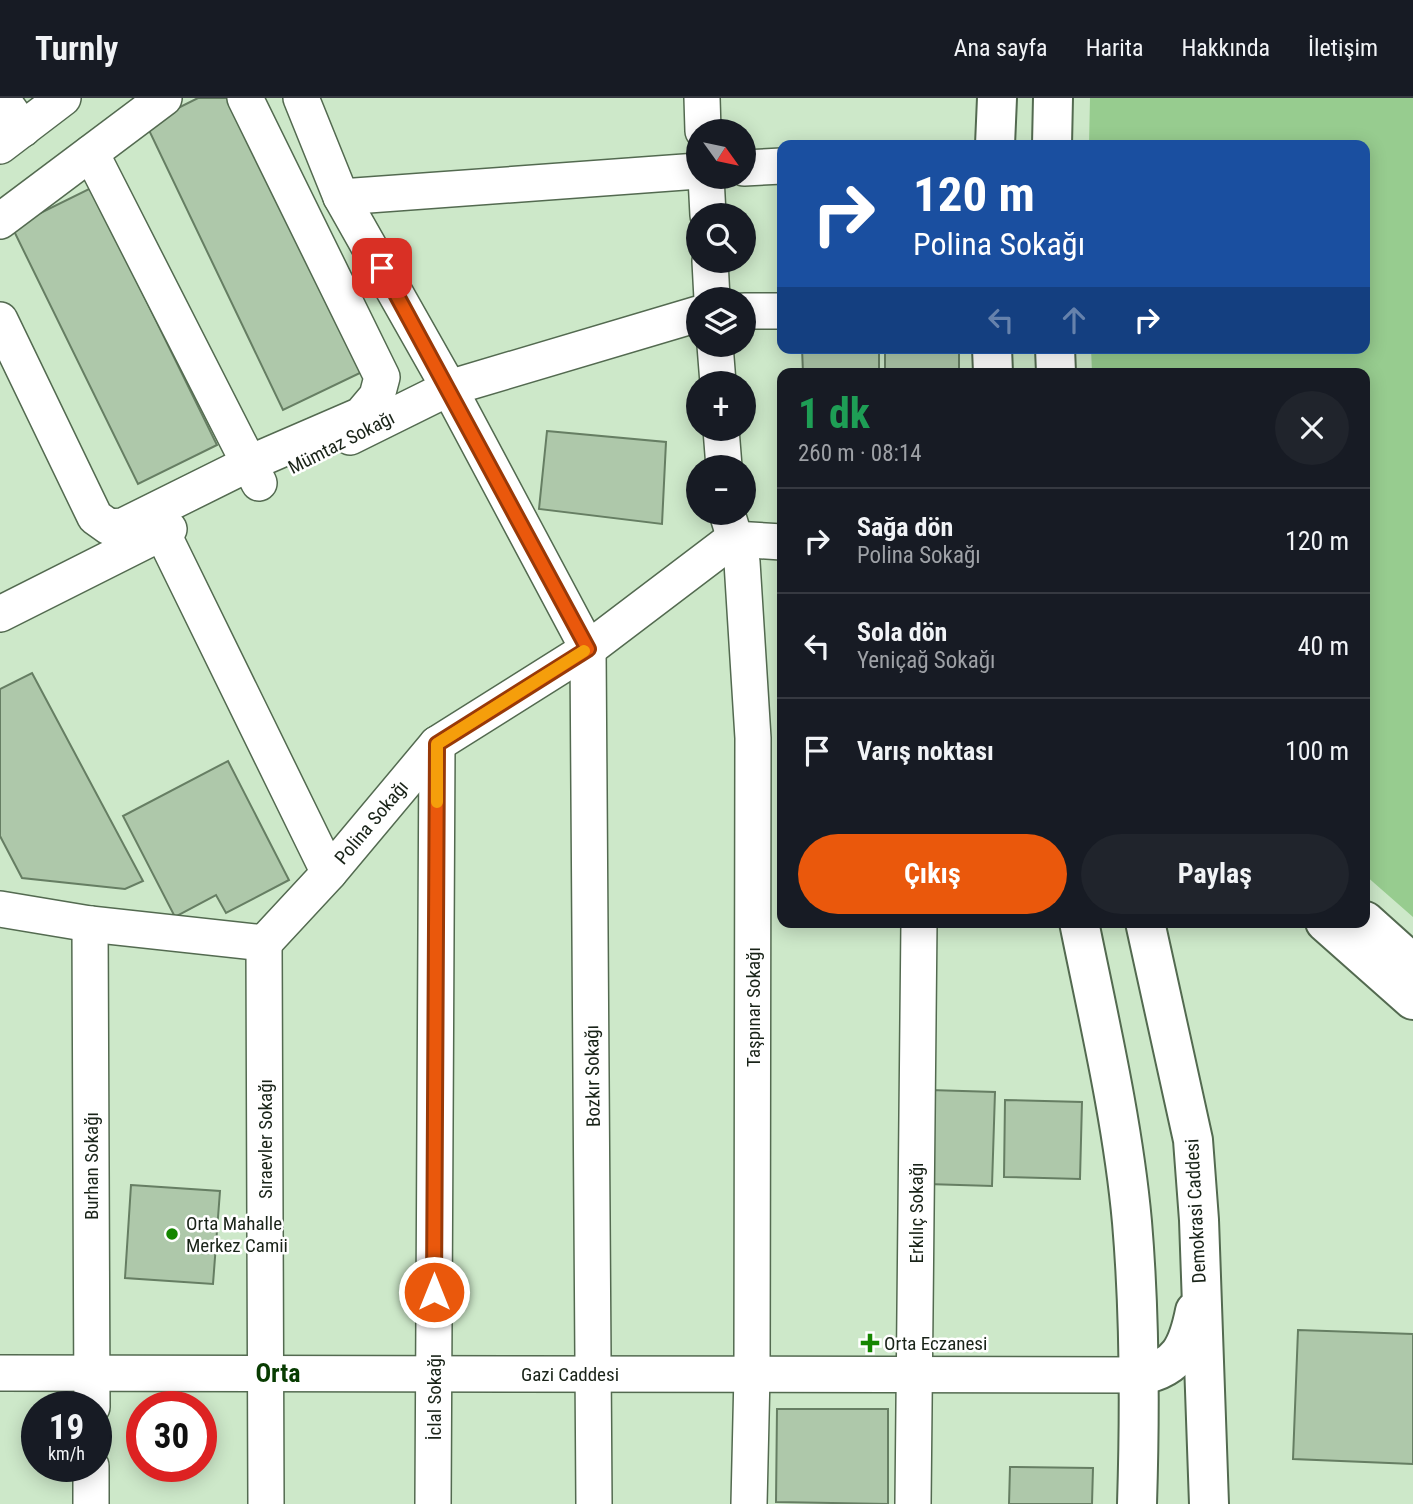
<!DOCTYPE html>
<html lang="tr">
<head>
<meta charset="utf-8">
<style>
  :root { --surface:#171b24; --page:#20242c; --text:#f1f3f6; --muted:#9ea1a6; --line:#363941; --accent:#ea580c }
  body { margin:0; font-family:"Roboto Condensed",sans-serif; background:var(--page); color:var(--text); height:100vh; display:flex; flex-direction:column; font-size:26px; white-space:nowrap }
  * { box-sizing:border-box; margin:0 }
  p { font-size:23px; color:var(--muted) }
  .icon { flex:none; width:38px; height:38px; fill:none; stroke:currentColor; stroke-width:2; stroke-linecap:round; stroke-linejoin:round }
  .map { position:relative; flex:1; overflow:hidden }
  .side { position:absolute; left:777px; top:270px; width:593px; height:560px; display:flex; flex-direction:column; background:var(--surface); border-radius:14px; box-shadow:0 4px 18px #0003 }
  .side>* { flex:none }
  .guide { position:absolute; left:777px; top:42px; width:593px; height:214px; border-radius:14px; box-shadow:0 4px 18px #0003; background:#1a4fa0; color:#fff; overflow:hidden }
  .needle { width:46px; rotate:123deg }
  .fabs { position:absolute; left:686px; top:21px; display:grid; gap:14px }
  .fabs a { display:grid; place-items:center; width:70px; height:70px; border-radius:50%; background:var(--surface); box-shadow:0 4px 18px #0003; font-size:35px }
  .speed { position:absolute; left:21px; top:1293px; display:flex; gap:14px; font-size:35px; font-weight:700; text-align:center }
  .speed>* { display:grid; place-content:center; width:91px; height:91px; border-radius:50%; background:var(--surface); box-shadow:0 4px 18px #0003; line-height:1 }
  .speed small { font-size:18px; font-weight:400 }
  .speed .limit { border:10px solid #d22; background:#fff; color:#111 }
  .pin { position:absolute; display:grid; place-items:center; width:60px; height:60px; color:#fff; margin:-30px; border-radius:14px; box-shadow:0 4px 10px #0006 }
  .me { position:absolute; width:77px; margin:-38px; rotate:0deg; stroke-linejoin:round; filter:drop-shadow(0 0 5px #0008) }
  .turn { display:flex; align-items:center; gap:24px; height:147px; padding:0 21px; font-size:32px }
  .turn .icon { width:91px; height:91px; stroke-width:2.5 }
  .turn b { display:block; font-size:49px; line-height:60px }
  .lanes { display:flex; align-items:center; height:66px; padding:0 21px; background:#0003; justify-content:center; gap:35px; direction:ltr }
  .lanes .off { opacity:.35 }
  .round { display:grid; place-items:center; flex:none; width:74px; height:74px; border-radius:37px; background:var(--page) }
  .headline { display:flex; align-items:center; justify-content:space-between; height:119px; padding:0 21px }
  h1 { font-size:42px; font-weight:700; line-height:52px; color:#1e9e55 }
  .button { display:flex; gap:14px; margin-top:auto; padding:14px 21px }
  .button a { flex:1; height:80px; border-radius:42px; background:var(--accent); color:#fff; font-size:28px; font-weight:700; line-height:80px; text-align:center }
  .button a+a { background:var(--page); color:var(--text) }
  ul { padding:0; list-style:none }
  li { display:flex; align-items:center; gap:21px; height:105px; padding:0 21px; border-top:2px solid var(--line) }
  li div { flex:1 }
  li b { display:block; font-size:26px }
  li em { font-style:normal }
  header { display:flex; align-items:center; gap:42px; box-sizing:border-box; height:98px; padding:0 35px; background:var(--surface); border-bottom:2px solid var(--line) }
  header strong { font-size:33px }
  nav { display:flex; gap:38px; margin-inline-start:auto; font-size:24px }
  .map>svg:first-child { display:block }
  .green { fill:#97cc8f }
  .building { fill:#aec8aa; stroke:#667e63; stroke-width:2 }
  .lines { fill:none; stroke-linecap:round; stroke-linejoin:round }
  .minor-casing { stroke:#536a50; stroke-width:38 }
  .major-casing { stroke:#536a50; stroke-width:42 }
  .minor { stroke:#fff; stroke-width:35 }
  .major { stroke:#fff; stroke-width:38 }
  .route-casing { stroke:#983908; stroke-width:18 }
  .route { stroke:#ea580c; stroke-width:12 }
  .slow { stroke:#f59e0b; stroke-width:12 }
  .poi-dot { fill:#158600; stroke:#fff; stroke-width:2.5 }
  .labels { text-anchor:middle; stroke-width:5; stroke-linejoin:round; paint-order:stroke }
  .street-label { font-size:19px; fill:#192318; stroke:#fff }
  .poi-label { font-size:19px; fill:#192318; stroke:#fff; text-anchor:start }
  .district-label { font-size:26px; font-weight:bold; fill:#083c02; stroke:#fff }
</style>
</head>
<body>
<header>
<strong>Turnly</strong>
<nav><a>Ana sayfa</a><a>Harita</a><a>Hakkında</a><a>İletişim</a></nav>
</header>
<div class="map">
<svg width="1413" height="1406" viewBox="0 0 1413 1406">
  <rect width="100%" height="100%" fill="#cde8c9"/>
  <path class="green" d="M1090,0H1413V819L1365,777V275H1092L1091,250H1365V47H1089Z"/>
  <g class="building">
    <path d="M198,0H230L362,274L283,312L146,26Z"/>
    <path d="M91,90L217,347L138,386L12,129Z"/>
    <path d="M802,250H879V275H803Z"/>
    <rect x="885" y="250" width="74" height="25"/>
    <path d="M547,333L666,344L662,426L539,411Z"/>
    <path d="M32,575L143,783L125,791L22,780L0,738V591Z"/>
    <path d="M228,663L289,782L226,815L216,797L175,819L123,718Z"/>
    <path d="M930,992L995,994L992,1088L927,1086Z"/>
    <path d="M1005,1002L1082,1004L1080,1081L1004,1079Z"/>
    <path d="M131,1087L220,1093L213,1186L125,1180Z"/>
    <path d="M1298,1232L1413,1236V1366L1293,1361Z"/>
    <path d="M777,1311H888V1406L776,1404Z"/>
    <path d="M1010,1369L1093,1370L1092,1406H1009Z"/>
  </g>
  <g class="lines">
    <defs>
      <g id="minor">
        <path d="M1,0L23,31"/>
        <path d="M301,0L341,99L449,290L588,551L594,1406"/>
        <path d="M702,0L703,33"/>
        <path d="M0,48L63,0"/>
        <path d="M91,55L259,385"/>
        <path d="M744,70L782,68"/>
        <path d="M706,79L708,117"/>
        <path d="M341,99L698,73"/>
        <path d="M0,123L164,0"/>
        <path d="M710,163L712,201"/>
        <path d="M744,213H782"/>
        <path d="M0,222L95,419L109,429L123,428L250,365L361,317L377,298L382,279L245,0"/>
        <path d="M715,247L718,285"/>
        <path d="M721,331L724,369"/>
        <path d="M350,339L449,290L698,216"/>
        <path d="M727,415L742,464L753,640L752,1276L749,1406"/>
        <path d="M162,434L329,775"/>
        <path d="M0,516L169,431"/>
        <path d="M0,811L90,826L264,845L329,775L437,646L588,551L733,441L782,444"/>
        <path d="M90,826L92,1309"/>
        <path d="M264,845L266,1406"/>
        <path d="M0,1275L1141,1277"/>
        <path d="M91,1406V1368"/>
        <path d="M433,1406L437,646"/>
        <path d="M913,1406L919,824"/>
      </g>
      <g id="major">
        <path d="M995,47L997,0"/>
        <path d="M1052,47L1053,0"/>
        <path d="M992,250L993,275"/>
        <path d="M1055,250L1056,275"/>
        <path d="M1365,823L1413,866"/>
        <path d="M1079,824C1099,922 1123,1025 1132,1124C1140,1218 1140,1311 1137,1406"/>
        <path d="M1145,824L1193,1042L1199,1122L1209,1406"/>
        <path d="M1325,824L1413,902"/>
        <path d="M1141,1277C1179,1270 1188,1248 1195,1213"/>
      </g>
    </defs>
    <use href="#minor" class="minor-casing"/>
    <use href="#major" class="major-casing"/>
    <use href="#minor" class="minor"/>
    <use href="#major" class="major"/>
  </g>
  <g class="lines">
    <defs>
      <path id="route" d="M382,170L588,551L437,646L434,1194"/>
    </defs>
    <use href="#route" class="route-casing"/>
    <use href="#route" class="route"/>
    <path class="slow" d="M437,704V646L584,553"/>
  </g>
  <g class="poi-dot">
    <circle cx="172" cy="1136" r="7"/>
    <path d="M866.5 1234.5h7v7h7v7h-7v7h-7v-7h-7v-7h7z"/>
  </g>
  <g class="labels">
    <g class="street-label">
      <text transform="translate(341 344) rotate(-27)" y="7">Mümtaz Sokağı</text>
      <text transform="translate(371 724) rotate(-50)" y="7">Polina Sokağı</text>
      <text transform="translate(753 909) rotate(-90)" y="7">Taşpınar Sokağı</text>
      <text transform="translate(592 978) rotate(-91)" y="7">Bozkır Sokağı</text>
      <text transform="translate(265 1041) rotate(-90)" y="7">Sıraevler Sokağı</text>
      <text transform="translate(91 1068) rotate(-90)" y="7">Burhan Sokağı</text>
      <text transform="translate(1195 1113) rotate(-93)" y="7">Demokrasi Caddesi</text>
      <text transform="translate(916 1115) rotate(-90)" y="7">Erkılıç Sokağı</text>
      <text x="570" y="1283">Gazi Caddesi</text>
      <text transform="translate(434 1299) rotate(-90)" y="7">İclal Sokağı</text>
    </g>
    <g class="poi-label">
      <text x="186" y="1132">Orta Mahalle<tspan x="186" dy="22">Merkez Camii</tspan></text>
      <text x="884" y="1252">Orta Eczanesi</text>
    </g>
    <g class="district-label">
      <text x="278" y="1284">Orta</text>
    </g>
  </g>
</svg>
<div class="fabs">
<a><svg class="needle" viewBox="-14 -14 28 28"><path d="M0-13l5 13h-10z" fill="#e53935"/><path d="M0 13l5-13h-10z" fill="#9ea1a6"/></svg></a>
<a><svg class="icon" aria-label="search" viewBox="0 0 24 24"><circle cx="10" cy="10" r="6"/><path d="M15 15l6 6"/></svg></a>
<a><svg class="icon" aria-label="layers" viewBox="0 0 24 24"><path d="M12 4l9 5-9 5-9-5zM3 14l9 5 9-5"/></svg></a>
<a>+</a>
<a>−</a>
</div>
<div class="speed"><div>19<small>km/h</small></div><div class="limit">30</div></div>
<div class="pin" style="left:382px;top:170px;background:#d93025"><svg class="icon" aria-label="arrive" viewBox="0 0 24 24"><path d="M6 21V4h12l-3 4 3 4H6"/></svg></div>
<svg class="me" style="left:434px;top:1194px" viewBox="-20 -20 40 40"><circle r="17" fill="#ea580c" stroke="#fff" stroke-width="3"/><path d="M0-11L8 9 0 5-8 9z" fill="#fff"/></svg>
<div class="guide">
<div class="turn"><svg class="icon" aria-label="right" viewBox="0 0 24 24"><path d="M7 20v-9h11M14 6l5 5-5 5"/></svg><div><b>120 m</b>Polina Sokağı</div></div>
<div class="lanes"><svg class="icon off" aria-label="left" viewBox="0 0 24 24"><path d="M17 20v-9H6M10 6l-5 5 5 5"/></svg><svg class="icon off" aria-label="ahead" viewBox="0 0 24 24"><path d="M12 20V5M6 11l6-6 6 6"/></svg><svg class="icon" aria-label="right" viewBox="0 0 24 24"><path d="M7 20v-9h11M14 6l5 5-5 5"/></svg></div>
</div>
<section class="side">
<div class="headline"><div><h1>1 dk</h1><p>260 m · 08:14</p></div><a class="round"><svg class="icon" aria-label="close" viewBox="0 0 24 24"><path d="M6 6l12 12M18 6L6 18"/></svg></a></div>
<ul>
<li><svg class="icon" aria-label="right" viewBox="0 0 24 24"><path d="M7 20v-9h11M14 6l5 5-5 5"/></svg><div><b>Sağa dön</b><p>Polina Sokağı</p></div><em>120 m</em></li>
<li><svg class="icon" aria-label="left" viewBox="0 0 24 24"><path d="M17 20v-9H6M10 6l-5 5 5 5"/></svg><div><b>Sola dön</b><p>Yeniçağ Sokağı</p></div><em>40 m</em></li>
<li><svg class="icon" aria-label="arrive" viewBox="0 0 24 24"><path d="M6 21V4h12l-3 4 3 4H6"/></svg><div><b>Varış noktası</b></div><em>100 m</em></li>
</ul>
<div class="button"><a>Çıkış</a><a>Paylaş</a></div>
</section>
</div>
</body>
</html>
